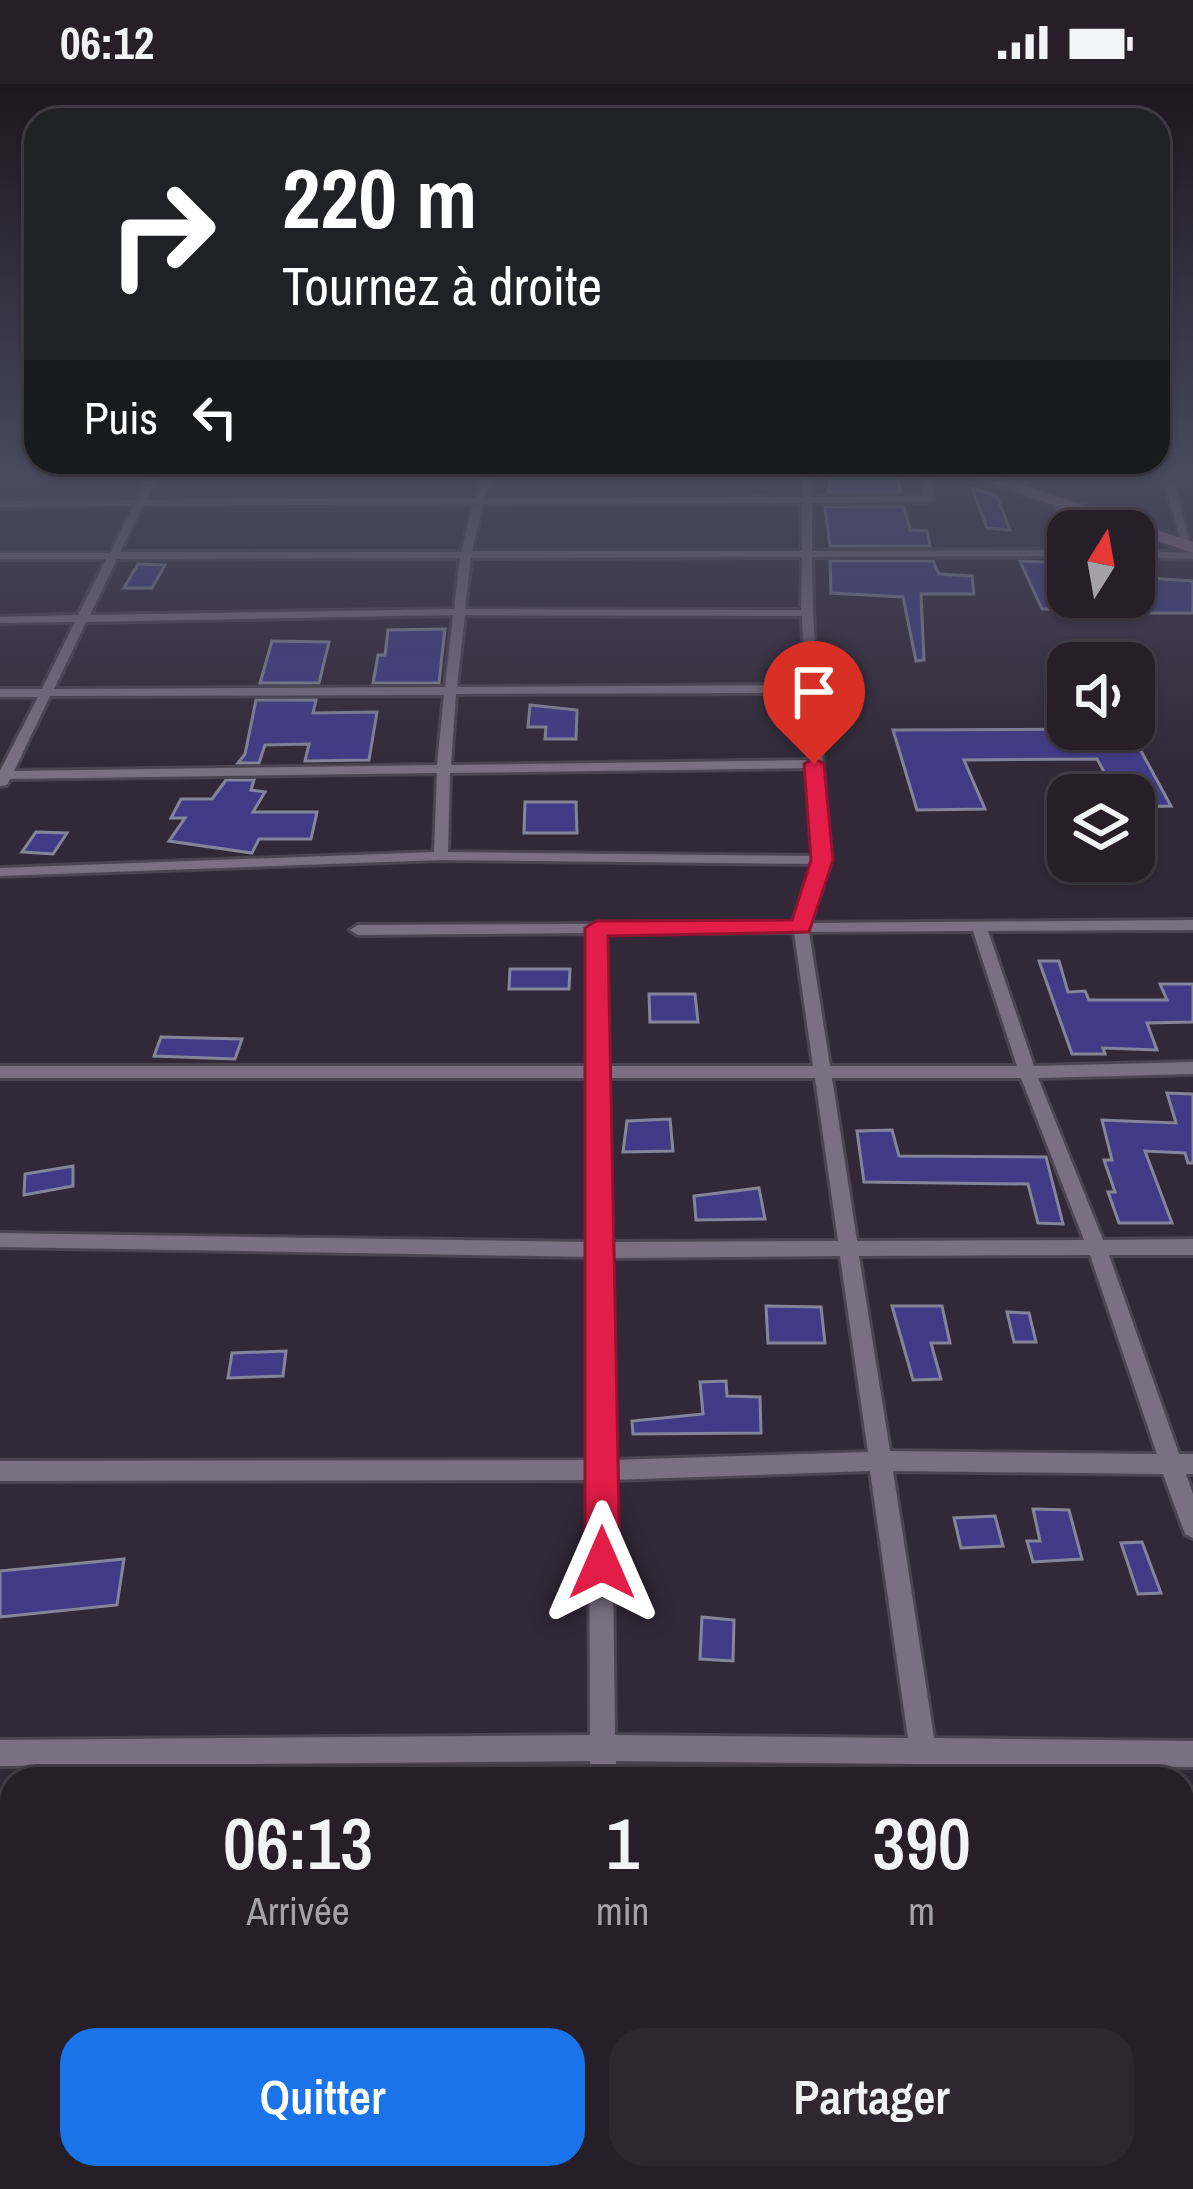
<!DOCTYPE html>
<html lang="fr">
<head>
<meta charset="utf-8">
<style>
  :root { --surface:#261f2a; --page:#2e2732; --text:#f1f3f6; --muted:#a4a2a8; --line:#423d47; --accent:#1a73e8 }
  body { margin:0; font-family:"Archivo Narrow",sans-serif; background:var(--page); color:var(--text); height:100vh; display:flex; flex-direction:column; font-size:45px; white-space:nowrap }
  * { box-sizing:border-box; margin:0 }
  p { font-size:39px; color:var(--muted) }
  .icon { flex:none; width:66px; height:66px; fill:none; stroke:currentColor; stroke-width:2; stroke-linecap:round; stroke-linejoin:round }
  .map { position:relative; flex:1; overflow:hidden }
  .side { position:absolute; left:0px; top:1683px; width:1194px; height:423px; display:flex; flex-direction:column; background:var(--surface); border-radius:36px 36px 0 0; box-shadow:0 3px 9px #0004,0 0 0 3px var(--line) }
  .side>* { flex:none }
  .guide { position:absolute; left:24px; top:24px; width:1146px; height:366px; border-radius:36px; box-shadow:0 3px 9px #0004,0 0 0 3px var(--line); background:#202124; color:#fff; overflow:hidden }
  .needle { width:78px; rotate:11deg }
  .fabs { position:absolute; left:1047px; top:426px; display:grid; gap:24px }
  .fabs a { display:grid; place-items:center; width:108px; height:108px; border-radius:24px; background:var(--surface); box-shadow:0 3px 9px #0004,0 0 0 3px var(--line); font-size:60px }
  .pin { position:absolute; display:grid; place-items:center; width:102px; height:102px; color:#fff; margin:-123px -51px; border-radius:50% 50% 50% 0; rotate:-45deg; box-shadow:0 0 12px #0007 }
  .pin .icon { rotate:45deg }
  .me { position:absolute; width:132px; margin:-66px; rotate:0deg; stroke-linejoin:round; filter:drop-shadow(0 0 9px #0008) }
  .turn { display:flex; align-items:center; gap:42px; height:252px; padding:0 60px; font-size:54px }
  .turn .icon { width:156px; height:156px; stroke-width:2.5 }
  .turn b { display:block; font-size:84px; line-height:102px }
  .then { display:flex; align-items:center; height:114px; padding:0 60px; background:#0003; gap:24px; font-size:45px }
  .eta { display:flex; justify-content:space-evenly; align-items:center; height:204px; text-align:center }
  .eta b { font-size:72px; font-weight:600; line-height:84px }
  .cta { display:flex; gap:24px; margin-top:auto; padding:24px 60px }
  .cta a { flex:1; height:138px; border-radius:36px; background:var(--accent); color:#fff; font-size:48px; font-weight:600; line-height:138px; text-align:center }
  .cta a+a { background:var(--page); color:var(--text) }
  .status { display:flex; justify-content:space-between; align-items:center; height:84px; padding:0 60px; background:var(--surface); direction:ltr }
  .status svg { height:33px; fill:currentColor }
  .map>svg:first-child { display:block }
  .building { fill:#413b87; stroke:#848599; stroke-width:3 }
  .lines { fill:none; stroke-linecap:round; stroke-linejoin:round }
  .minor-casing { stroke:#4b4451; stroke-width:6 }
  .primary-casing { stroke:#4b4451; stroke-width:6 }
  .minor { fill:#7b7082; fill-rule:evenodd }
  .primary { fill:#a47a9a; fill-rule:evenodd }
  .route { fill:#e11d48; stroke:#92132f; stroke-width:3 }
</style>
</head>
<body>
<div class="status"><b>06:12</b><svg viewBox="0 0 49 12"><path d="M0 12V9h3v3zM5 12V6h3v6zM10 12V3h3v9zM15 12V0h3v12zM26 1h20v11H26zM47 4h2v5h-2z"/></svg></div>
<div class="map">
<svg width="1193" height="2105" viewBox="0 0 1193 2105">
  <rect width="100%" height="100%" fill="#322938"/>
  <g class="building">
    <path d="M832,389H896L901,408H828Z"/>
    <path d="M972,404L997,412L1010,446L987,444Z"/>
    <path d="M825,423H904L910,446L927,447L930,462H830Z"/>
    <path d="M830,477H933L939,490L972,492L974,510H921L924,576L916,577L903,513L831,509Z"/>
    <path d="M1020,477L1068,479V525H1042Z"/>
    <path d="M138,480L165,481L152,504H124Z"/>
    <path d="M1134,493L1193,497V529H1134Z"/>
    <path d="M445,545L439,599H373L378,571H385L388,546Z"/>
    <path d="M272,557L329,558L319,599H260Z"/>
    <path d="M256,616H316L313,629L377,628L369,676L305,677L309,660L265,661L259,679H238L245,670Z"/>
    <path d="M530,621L577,626L576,655H545L546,643H528Z"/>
    <path d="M1129,645L1171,722L1134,723V711H1117L1097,675L964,676L985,725L917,726L893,646Z"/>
    <path d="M226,696H254L251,706L265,708L253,728H317L311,755H259L252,769L169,757L185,734H171L181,715H212Z"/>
    <path d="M525,718H576L577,749H524Z"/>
    <path d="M36,748L67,749L53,770L22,768Z"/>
    <path d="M1039,877H1059L1068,908L1085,907L1089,916H1167L1160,900H1193V938L1147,939L1157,966L1103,964L1105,970H1072Z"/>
    <path d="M510,885H570L569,905H509Z"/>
    <path d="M649,910H695L698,938H650Z"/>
    <path d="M161,953L242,955L235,975L154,972Z"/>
    <path d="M1167,1009L1193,1010V1079H1188L1185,1069L1145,1067L1172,1139H1119L1108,1108H1115L1104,1076H1112L1102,1036L1176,1039Z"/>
    <path d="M670,1035L673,1067L623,1068L627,1037Z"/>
    <path d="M892,1046L899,1072L1046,1073L1063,1140L1038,1139L1028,1100L864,1098L857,1047Z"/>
    <path d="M73,1082V1102L24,1111L25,1090Z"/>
    <path d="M759,1104L765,1135L696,1136L694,1112Z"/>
    <path d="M766,1222L821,1223L825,1259H768Z"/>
    <path d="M892,1222H942L950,1259H931L941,1295L913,1296Z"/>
    <path d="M1007,1228L1029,1229L1036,1258H1014Z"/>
    <path d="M286,1267L283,1292L228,1294L232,1269Z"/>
    <path d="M726,1297L727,1312L760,1313L761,1349L633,1350L632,1337L703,1330L700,1298Z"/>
    <path d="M1033,1425L1069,1426L1082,1475L1033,1478L1027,1457H1040Z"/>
    <path d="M995,1432L1003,1462L961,1464L954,1434Z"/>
    <path d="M1142,1458L1161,1509L1138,1510L1121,1459Z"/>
    <path d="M124,1475L117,1521L0,1533V1487Z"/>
    <path d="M702,1533L734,1536L733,1577L700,1575Z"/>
  </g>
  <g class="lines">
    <defs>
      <g id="minor">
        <path d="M149,389H159L146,416L475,414L486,389H496L485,414L802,413V389H812V413L923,412V391L938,389L933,393V415L928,418L812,419V467L1068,466V472L812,473L813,529L829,776L810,839L1193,836V846L988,847L1034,982L1193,978V990L1038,994L1103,1156L1193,1155V1171H1109L1179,1370H1193V1390H1186L1193,1410V1454L1185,1450L1163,1390L893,1387L934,1654L1193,1657V1683L938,1680L940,1695H914L912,1680L616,1677V1695H590V1677L246,1680L244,1695H218L220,1680L0,1682V1656L590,1651L589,1396L0,1397V1377L589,1376V1173L0,1163V1149L589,1158V994H0V982H589L588,849L358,851L350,846L358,841L795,839L813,780L441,776L0,792V784L434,768L437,689L10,695L7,701L0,702V687L38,613H0V605H42L75,538L0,539V533L78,531L106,475H0V469H110L133,422L0,423V417L136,416ZM802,419V467H472L483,420ZM473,420L461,468H120L143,422ZM802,473L801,526L465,525L471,474ZM460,474L454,525L90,531L117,475ZM453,531L445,603L54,605L86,538ZM465,531L802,532L805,601L457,603ZM806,609L809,676L451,681L456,610ZM444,611L437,681L14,687L50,612ZM810,684L815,772L448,768L450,689ZM973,847L1017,982H830L809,848ZM794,848L813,982H606L604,849ZM606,994H815L838,1157L608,1158ZM832,994H1021L1084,1156L857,1157ZM1090,1171L1157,1370L890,1367L859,1172ZM840,1172L868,1368L611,1376L608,1174ZM870,1387L908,1654L615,1651L612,1396Z"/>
        <path d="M1162,389H1172L1191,464L1182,462Z"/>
        <path d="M1058,416L1063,419L1074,447H1068V450L1064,447L1053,419Z"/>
        <path d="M1134,467L1193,469V475L1134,473Z"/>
        <path d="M1090,513H1102L1105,526H1097Z"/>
        <rect x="0" y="2057" width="12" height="32"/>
        <path d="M1182,2069H1193V2101H1182L1170,2094H1182Z"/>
        <path d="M147,2094H179L178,2105H146Z"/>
        <rect x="580" y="2094" width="32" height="11"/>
        <path d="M969,2094H1001L1003,2105H971Z"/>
      </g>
      <path id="primary" d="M961,389H986L1193,458V469Z"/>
    </defs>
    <use href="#minor" class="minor-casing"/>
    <use href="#primary" class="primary-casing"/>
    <use href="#minor" class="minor"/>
    <use href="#primary" class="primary"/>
  </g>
  <linearGradient id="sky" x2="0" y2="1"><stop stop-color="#1c171f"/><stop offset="0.57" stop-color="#49495e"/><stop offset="1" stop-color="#49495e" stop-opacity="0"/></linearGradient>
  <rect width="1193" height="684" fill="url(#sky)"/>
  <path class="route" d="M814,674L824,680L833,776L809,848L608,852L620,1479L615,1491L602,1496L590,1491L585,1479V844L596,837L792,836L811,776L804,680Z"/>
</svg>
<div class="fabs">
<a><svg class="needle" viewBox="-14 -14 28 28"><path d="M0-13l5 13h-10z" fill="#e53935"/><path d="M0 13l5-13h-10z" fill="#a4a2a8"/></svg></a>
<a><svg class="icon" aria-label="sound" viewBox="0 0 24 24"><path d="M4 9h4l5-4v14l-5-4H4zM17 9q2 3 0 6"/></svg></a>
<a><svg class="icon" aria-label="layers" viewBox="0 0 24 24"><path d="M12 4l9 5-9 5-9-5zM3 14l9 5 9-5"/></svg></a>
</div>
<div class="pin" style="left:814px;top:680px;background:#d93025"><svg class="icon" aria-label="arrive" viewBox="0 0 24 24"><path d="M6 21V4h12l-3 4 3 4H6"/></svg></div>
<svg class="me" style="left:602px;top:1479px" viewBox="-20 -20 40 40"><path d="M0-17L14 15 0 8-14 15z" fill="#e11d48" stroke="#fff" stroke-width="4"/></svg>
<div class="guide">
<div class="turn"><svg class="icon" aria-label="right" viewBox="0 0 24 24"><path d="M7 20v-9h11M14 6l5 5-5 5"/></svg><div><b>220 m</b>Tournez à droite</div></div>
<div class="then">Puis<svg class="icon" aria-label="left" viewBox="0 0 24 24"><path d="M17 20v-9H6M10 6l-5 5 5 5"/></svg></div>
</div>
<section class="side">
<div class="eta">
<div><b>06:13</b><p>Arrivée</p></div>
<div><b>1</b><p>min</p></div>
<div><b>390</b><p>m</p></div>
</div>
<div class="cta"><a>Quitter</a><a>Partager</a></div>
</section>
</div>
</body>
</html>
